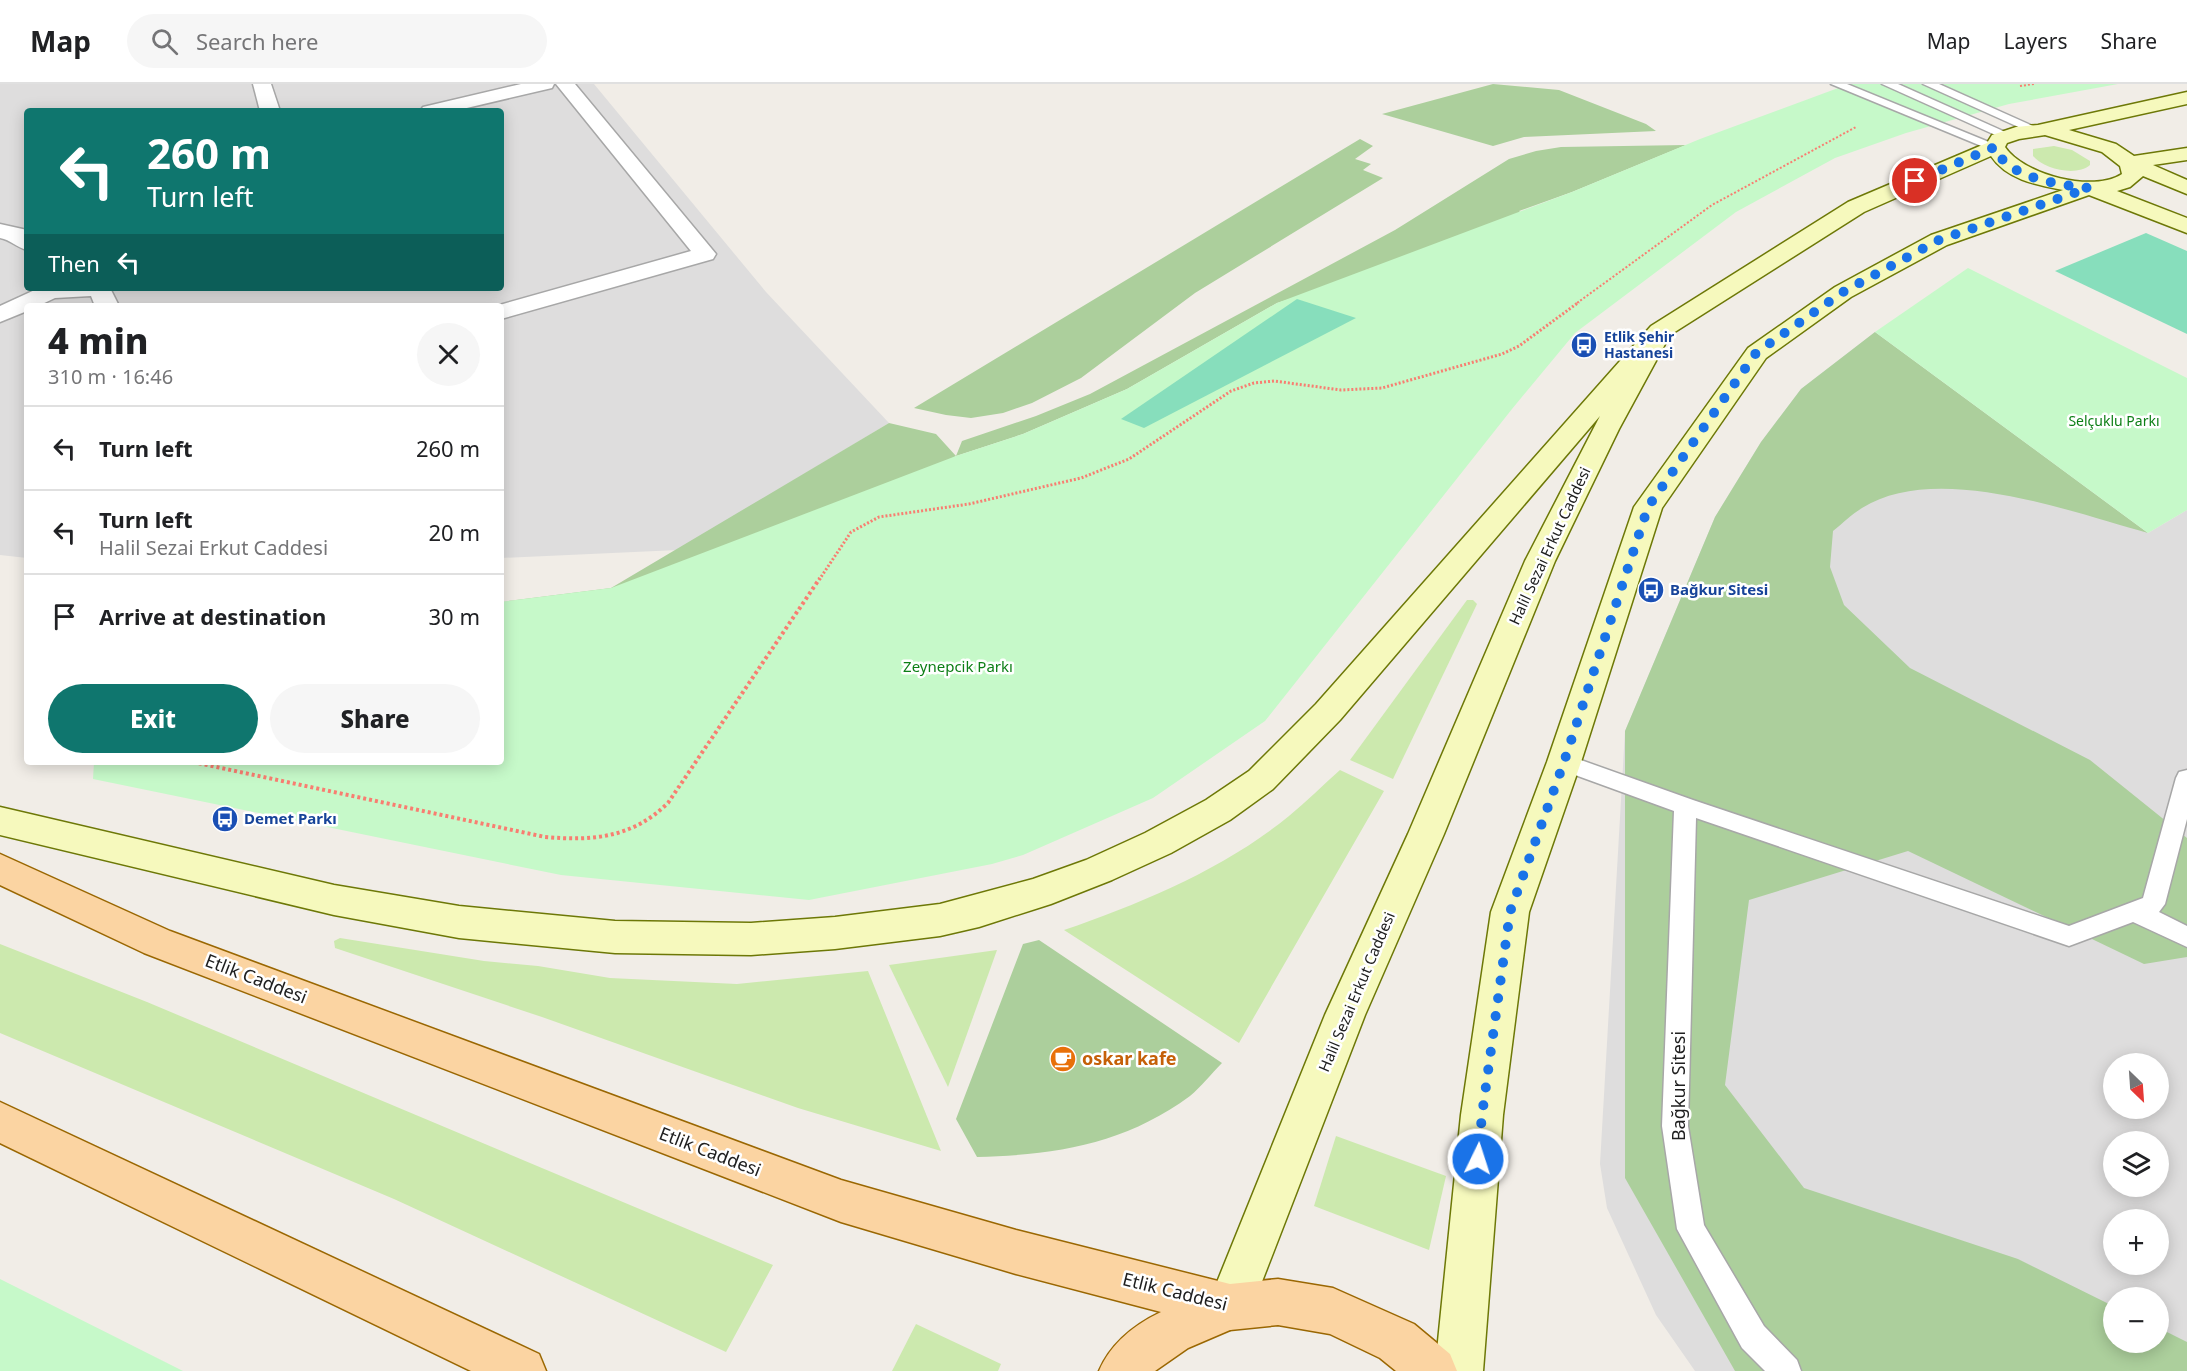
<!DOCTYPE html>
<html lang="en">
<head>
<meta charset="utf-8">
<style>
  :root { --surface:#fff; --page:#f6f6f6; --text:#202124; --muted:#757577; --line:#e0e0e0; --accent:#0f766e }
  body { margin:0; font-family:"Noto Sans",sans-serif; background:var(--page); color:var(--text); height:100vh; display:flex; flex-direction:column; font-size:22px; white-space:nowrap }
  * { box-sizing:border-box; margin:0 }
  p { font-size:20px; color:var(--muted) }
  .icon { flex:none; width:33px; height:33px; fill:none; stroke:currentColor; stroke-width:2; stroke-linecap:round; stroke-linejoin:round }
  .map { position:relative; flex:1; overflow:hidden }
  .side { position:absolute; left:24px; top:219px; width:480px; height:462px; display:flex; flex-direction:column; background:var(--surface); border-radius:6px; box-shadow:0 3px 15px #0003 }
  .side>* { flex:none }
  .hud { position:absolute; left:24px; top:24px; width:480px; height:183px; border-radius:6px; box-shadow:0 3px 15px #0003; background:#0f766e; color:#fff; overflow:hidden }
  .needle { width:39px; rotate:155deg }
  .buttons { position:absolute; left:2103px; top:969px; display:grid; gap:12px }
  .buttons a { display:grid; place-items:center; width:66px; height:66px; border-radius:50%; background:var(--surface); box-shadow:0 3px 15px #0003; font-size:30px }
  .pin { position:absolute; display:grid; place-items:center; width:51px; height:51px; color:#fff; margin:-26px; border:3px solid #fff; border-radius:50%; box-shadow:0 2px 6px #0007 }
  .me { position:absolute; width:66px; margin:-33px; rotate:4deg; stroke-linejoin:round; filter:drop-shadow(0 0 4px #0008) }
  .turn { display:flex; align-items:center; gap:21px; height:126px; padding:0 24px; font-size:27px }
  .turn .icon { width:78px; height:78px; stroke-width:2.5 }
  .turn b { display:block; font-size:42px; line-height:51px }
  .then { display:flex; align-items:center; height:57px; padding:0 24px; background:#0003; gap:12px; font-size:22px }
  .round { display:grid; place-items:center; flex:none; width:63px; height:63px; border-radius:32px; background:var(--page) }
  .headline { display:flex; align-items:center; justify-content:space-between; height:102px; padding:0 24px }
  h1 { font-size:36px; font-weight:800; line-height:45px }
  .button { display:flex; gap:12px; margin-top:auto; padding:12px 24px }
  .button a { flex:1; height:69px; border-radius:36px; background:var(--accent); color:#fff; font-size:24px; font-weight:800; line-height:69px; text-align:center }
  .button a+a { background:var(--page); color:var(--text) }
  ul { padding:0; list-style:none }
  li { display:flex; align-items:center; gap:18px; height:84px; padding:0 24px; border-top:2px solid var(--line) }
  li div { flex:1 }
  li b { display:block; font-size:22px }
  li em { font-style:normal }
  header { display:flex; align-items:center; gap:36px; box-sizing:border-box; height:84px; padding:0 30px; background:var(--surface); border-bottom:2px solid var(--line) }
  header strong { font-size:28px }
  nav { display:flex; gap:33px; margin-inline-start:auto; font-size:21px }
  .search { width:420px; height:54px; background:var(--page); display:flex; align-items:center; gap:15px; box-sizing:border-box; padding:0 21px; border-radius:33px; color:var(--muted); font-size:22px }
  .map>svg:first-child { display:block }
  .residential { fill:#dedddd; fill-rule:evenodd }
  .grass { fill:#cce9ae }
  .forest { fill:#accf9c }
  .park { fill:#c6f9c9 }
  .pitch { fill:#87debc }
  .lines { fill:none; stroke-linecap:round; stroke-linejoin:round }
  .lane-casing { stroke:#a7a7a7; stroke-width:3 }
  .street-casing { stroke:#a7a7a7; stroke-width:3 }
  .secondary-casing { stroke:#6d7807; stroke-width:3 }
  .primary-casing { stroke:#9a6702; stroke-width:3 }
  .path-far2 { stroke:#f87e71; stroke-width:2; stroke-dasharray:2 2; stroke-linecap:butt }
  .path-far1 { stroke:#f87e71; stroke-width:3; stroke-dasharray:2 2; stroke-linecap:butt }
  .path { stroke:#f87e71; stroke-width:4; stroke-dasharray:3 3; stroke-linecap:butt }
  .lane { fill:#fff; fill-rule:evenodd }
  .street { fill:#fff; fill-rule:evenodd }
  .secondary { fill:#f6f9bd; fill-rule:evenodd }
  .primary { fill:#fbd4a2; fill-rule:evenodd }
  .route { stroke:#1a73e8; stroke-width:10; stroke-dasharray:0 18 }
  .labels { text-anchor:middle; stroke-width:5; stroke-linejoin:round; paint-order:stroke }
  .far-transit-label { font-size:14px; font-weight:bold; fill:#164399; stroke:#fff; text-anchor:start }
  .far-park-label { font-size:14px; fill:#0d7f16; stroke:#fff }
  .street-label { font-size:15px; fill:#202020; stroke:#fff }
  .transit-label { font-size:15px; font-weight:bold; fill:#164399; stroke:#fff; text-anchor:start }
  .park-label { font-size:15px; fill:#0d7f16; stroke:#fff }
  .near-street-label { font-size:18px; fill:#202020; stroke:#fff }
  .near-food-label { font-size:18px; font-weight:bold; fill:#c56008; stroke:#fff; text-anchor:start }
</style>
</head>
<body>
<header>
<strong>Map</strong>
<div class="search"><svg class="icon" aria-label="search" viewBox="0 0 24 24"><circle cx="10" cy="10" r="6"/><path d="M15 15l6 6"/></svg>Search here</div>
<nav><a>Map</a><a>Layers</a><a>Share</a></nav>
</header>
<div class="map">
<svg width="2187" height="1287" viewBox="0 0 2187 1287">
  <rect width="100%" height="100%" fill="#f1ede7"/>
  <g class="residential">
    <path d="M0,0H594L766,208L889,339L678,466L501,474V222H27V474L0,471ZM27,27H501V204H27Z"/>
    <path d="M1875,248L2148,449L2187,426V1287H1695L1656,1231L1607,1124L1600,1080L1625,647L1715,433L1761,358L1801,305ZM2114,980H2158V1024H2114ZM2114,1058H2158V1102H2114ZM2114,1136H2158V1180H2114ZM2114,1214H2158V1258H2114Z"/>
  </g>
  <g class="grass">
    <path d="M2054,62L2072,66L2090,77V81C2076,93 2044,85 2033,72V65Z"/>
    <path d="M1467,516H1473L1477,520L1393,695L1350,676Z"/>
    <path d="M1340,686L1384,707L1239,959L1064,846C1142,819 1224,785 1289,732C1306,718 1323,701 1340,686Z"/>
    <path d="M340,854L484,877L538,882L610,894L737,900L868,887L941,1067L798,1024L542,933L335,864L334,857Z"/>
    <path d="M0,860L147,918L773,1181L726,1268L394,1115L0,949Z"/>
    <path d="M997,866L948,1003L889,881Z"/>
    <path d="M1336,1052L1446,1092L1429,1166L1314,1122Z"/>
    <path d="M916,1240L1001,1280L998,1287H892Z"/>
  </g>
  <g class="forest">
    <path d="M1493,0L1559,6L1646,40L1656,47L1524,53L1493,62L1382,30Z"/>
    <path d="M1360,55L1373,62L1355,75L1371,80L1363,86L1383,94L1195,209L1081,294L1032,319L1003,329L971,334L946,331L914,324Z"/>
    <path d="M1686,61L1572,108L1519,127L1532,138L1277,219L1127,305L1023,350L956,372L746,496L501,518L611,504L889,339L936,350L956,372L962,357L1036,332L1090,310L1395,146L1509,75L1536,67L1561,63Z"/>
    <path d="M1875,248L2148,449C2071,428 1936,377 1862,424C1852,430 1843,439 1833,447L1830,483L1844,521L1910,584L2090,676L2187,754V873L2144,880L1908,767L1749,816L1725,1001L1804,1104L2018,1175L2113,1222L2114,1258H2158L2159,1244L2187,1258V1287H1735L1625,1094V647L1715,433L1761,358L1801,305Z"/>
    <path d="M1039,856L1222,979C1211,990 1201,1003 1190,1012C1125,1060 1055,1071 977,1073L956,1035L1023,860Z"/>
  </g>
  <g class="park">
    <path d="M1849,0H2118L2009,20L1906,49L1835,74L1736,128L1575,249L1512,325L1265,637L1153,714L1023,771L992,780L809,816L561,791L93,695L94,678H501V518L611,504L956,372L1023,350L1127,305L1277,219L1572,108L1700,55Z"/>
    <path d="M1968,184L2187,294V426L2148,449L1875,248Z"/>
    <path d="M0,1195L183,1287H0Z"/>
  </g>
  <g class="pitch">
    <path d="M2146,149L2187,167V250L2055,187Z"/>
    <path d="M1297,215L1356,234L1144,344L1121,335Z"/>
  </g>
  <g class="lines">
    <defs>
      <g id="lane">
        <path d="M1831,0H1847L2001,63L1995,67L1991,66Z"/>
        <path d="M1882,0H1898L2012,51L2006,55L2002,54Z"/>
        <path d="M1923,0H1939L2044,47L2042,50H2034Z"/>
        <path d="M1564,670L1693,716L2069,842L2143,814L2176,694L2179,688L2187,686V735L2165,820L2159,828L2187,842V863L2133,838L2069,862L1696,734L1688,1042L1704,1141L1764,1242L1797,1276L1801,1287H1765L1742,1264L1677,1145L1662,1042L1674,727L1556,684L1553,678L1556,672Z"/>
      </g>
      <g id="street">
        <path d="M253,0H271L280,27H260Z"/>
        <path d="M521,0H554L552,4L454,27H420L423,23Z"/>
        <path d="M556,0H575L716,170L713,175L501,235V222H496L691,167Z"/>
        <path d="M0,140L27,146V166C16,163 11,156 0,154Z"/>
        <path d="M39,204H110L119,222H95L91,212L55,214L38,222H27V227L0,238V222Z"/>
      </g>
      <path id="secondary" d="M2187,8V20L2069,46L2116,60L2134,72L2187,64V76L2153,81L2187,96V110L2143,92L2130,103L2117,107L2187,134V149L2089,111L1947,161L1851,213L1766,274L1662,424L1581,678L1529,828L1503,1031L1483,1287H1435L1461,1031L1491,828L1547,678L1634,423L1748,264L1835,203L1931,151L2063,106C2037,101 2007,96 1991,72L1864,128L1670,251L1619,345L1555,477L1444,750L1365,931L1246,1239L1230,1246L1214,1239L1207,1223L1325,931L1408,750L1525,477L1600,332L1340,636L1273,705L1230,736L1171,769L1112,796L1051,820L979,843L940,852L835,865L751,871L615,869L459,854L334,831L0,751V723L334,801L459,822L615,837L751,839L835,833L940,820L1033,795L1086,776L1145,749L1206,716L1249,687L1316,620L1651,242L1848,118L1987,59L1992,51L2016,43L2038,41ZM2045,51L2102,68L2120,82L2122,90C2093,109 2024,91 2005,63L2007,59L2019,55Z"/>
      <g id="primary">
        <path d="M0,770L170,847L841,1096L1016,1146L1230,1200L1278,1195L1333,1204L1414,1240L1450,1270L1457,1287H1396L1380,1274L1330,1250L1278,1241L1230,1246L1188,1264L1155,1287H1099C1111,1259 1134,1241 1161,1228L1016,1190L841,1138L144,869L0,801Z"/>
        <path d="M0,1018L539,1270L546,1287H471L0,1059Z"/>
      </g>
    </defs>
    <use href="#lane" class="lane-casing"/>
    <use href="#street" class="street-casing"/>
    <use href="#secondary" class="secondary-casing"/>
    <use href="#primary" class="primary-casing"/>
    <g class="path-far2">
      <path d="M2020,2L2034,0"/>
      <path d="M1577,219L1712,121L1856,43"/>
    </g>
    <path class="path-far1" d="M819,496L851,448L879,433L969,420L1081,394L1129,375L1231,307L1254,299L1274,297L1341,306L1382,304L1502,270L1519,262L1579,218"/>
    <path class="path" d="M193,678L545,753C593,757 632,754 668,719L820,494"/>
    <use href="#lane" class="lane"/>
    <use href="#street" class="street"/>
    <use href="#secondary" class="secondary"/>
    <use href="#primary" class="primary"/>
  </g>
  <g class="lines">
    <path class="route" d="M1478,1075L1482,1031L1510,828L1564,678L1648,423L1756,269L1843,208L1939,156L2089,104C2061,101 2005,94 1995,63L1915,97"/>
  </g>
  <defs>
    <symbol id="bus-disc" viewBox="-11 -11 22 22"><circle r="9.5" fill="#1a4fb4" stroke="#fff"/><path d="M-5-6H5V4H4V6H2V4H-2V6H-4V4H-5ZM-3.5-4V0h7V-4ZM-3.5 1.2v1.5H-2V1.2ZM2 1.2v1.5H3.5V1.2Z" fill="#fff"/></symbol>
    <symbol id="cafe-disc" viewBox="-11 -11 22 22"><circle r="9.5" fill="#e8710a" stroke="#fff"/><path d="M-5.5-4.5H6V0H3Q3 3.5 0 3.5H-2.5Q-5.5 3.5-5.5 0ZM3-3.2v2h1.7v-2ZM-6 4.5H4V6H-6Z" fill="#fff"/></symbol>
  </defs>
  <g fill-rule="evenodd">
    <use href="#bus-disc" x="1569" y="246" width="30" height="30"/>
    <use href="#bus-disc" x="1636" y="491" width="30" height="30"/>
    <use href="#bus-disc" x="210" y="720" width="30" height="30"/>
    <use href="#cafe-disc" x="1048" y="960" width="30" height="30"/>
  </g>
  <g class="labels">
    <g class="far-transit-label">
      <text x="1604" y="258">Etlik Şehir<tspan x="1604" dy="16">Hastanesi</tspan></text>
    </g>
    <g class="far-park-label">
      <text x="2114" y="342">Selçuklu Parkı</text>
    </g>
    <g class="street-label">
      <text transform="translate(1550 462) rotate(-65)" y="5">Halil Sezai Erkut Caddesi</text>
      <text transform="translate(1357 908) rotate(-67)" y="5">Halil Sezai Erkut Caddesi</text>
    </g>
    <g class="transit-label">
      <text x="1670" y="511">Bağkur Sitesi</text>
      <text x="244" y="740">Demet Parkı</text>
    </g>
    <g class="park-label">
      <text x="958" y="588">Zeynepcik Parkı</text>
    </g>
    <g class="near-street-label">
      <text transform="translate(256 895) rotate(21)" y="6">Etlik Caddesi</text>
      <text transform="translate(1679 1002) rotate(-90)" y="6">Bağkur Sitesi</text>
      <text transform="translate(710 1068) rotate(21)" y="6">Etlik Caddesi</text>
      <text transform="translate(1175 1208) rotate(14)" y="6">Etlik Caddesi</text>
    </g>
    <g class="near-food-label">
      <text x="1082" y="981">oskar kafe</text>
    </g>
  </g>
</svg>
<div class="buttons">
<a><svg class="needle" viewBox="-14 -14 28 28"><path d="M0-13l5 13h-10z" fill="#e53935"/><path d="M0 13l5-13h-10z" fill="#757577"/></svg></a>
<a><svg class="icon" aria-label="layers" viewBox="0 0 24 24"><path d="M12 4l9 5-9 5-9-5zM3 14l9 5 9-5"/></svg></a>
<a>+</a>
<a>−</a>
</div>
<div class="pin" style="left:1915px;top:97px;background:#d93025"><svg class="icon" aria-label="arrive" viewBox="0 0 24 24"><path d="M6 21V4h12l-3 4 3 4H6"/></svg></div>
<svg class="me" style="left:1478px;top:1075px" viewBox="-20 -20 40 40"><circle r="17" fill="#1a73e8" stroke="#fff" stroke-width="3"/><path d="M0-11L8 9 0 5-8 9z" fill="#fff"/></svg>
<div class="hud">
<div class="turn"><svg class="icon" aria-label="left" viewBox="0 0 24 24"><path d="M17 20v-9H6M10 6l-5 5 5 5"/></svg><div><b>260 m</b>Turn left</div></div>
<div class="then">Then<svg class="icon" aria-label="left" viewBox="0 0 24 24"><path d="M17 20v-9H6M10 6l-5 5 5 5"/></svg></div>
</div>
<section class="side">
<div class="headline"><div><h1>4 min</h1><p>310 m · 16:46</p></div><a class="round"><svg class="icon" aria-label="close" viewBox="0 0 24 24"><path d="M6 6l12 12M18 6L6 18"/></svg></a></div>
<ul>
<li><svg class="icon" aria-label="left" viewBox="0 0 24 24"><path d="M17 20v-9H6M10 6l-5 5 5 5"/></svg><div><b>Turn left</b></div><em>260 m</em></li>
<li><svg class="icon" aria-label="left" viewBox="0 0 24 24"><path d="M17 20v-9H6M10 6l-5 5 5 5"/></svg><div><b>Turn left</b><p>Halil Sezai Erkut Caddesi</p></div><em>20 m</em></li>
<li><svg class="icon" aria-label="arrive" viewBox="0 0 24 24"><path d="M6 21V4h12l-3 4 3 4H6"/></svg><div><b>Arrive at destination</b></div><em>30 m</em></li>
</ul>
<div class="button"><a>Exit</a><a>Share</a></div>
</section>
</div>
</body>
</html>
